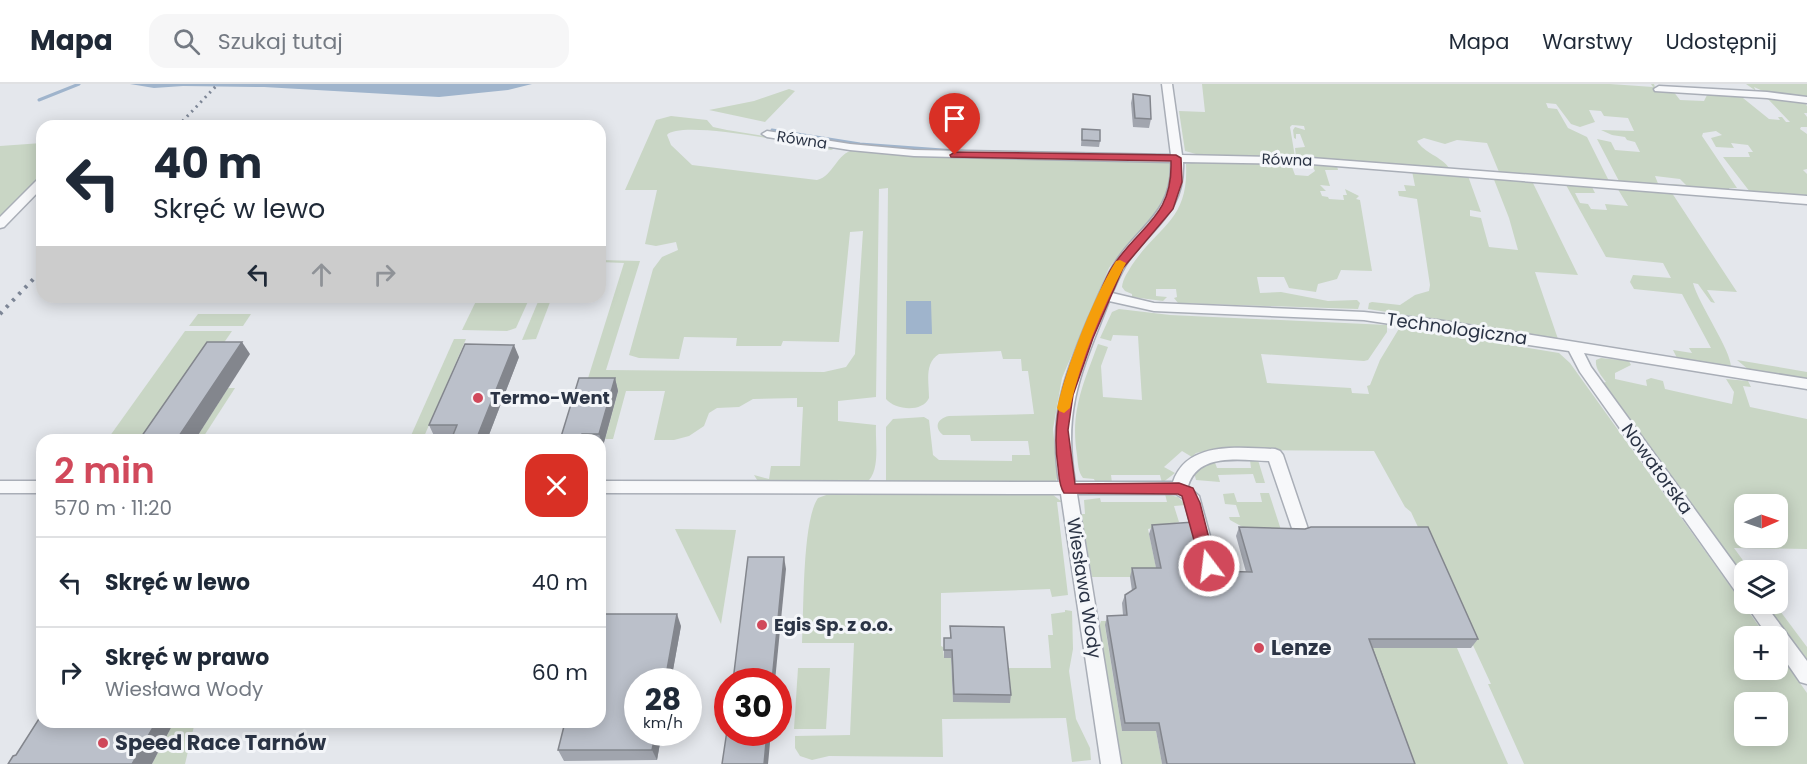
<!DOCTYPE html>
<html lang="pl">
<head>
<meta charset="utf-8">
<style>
  :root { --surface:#fff; --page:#f6f6f7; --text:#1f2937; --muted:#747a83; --line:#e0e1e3; --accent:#d1495b }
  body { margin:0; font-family:Poppins,sans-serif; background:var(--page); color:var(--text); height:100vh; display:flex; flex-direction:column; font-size:22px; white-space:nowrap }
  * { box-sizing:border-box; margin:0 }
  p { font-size:20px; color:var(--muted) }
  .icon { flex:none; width:33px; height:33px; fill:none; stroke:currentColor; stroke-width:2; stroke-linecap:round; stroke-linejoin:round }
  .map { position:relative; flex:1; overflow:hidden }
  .drawer { position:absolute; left:36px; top:350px; width:570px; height:294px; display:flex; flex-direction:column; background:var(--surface); border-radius:18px; box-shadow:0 3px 15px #0003 }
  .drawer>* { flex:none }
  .guide { position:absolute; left:36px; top:36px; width:570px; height:183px; border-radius:18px; box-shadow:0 3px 15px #0003; background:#fff; color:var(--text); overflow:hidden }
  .needle { width:39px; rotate:88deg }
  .controls { position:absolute; left:1734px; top:410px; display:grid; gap:12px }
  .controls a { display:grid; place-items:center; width:54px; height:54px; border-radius:12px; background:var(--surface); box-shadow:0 3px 15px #0003; font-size:30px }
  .speed { position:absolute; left:624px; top:584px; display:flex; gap:12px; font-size:30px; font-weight:700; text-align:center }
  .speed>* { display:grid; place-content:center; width:78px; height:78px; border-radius:50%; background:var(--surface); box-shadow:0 3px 15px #0003; line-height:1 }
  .speed small { font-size:15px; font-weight:400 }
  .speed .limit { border:9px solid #d22; background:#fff; color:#111 }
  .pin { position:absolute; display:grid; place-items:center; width:51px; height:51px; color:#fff; margin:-62px -26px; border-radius:50% 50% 50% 0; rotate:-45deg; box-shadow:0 0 6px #0007 }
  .pin .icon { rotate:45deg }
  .me { position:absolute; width:66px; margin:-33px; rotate:345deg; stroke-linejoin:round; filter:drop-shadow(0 0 4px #0008) }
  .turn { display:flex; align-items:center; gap:21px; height:126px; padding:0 18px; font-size:27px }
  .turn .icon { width:78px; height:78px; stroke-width:2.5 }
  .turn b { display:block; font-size:42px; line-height:51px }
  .lanes { display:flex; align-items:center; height:57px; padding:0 18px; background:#0003; justify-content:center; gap:30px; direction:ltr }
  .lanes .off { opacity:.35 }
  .round { display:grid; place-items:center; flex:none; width:63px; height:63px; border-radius:18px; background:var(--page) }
  .headline { display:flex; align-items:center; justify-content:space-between; height:102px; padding:0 18px }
  h1 { font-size:36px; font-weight:600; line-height:45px; color:var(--accent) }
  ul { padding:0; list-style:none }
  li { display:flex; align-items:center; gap:18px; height:90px; padding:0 18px; border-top:2px solid var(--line) }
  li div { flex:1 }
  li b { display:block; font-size:22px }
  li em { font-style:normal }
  header { display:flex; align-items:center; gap:36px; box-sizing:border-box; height:84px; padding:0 30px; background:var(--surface); border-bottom:2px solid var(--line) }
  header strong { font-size:28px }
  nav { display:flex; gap:33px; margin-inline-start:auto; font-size:21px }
  .search { width:420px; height:54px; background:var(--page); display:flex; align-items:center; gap:15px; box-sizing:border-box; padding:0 21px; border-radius:18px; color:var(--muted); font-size:22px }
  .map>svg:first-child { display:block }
  .green { fill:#c9d6c5; fill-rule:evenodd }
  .water { fill:#9fb4cc }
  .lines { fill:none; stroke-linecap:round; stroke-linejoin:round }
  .stream { stroke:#9fb4cc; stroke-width:3 }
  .minor-casing { stroke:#a9aeb7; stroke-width:3 }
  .minor { fill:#f7f8fa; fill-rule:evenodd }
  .rail-far1 { stroke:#7d8696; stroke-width:3; stroke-dasharray:2 4.5; stroke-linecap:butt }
  .rail { stroke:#7d8696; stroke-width:4; stroke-dasharray:3 6; stroke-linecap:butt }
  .wall { fill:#a1a5ae }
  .shaded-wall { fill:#83868d }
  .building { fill:#bbc0ca; stroke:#83868d; stroke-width:1.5 }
  .route { fill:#d1495b; stroke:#882f3b; stroke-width:1.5 }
  .slow { fill:#f59e0b }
  .poi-dot { fill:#d1495b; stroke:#f4f6f9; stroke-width:2 }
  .labels { text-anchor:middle; stroke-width:6; stroke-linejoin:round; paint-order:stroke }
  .far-street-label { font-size:15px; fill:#2b3445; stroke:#f4f6f9 }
  .street-label { font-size:18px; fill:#2b3445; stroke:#f4f6f9 }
  .poi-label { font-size:18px; font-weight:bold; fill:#2b3445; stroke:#f4f6f9; text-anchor:start }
  .near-poi-label { font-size:21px; font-weight:bold; fill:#2b3445; stroke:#f4f6f9; text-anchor:start }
</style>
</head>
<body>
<header>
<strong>Mapa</strong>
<div class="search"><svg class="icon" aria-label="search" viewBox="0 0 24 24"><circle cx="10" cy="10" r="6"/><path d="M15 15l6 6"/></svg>Szukaj tutaj</div>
<nav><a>Mapa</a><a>Warstwy</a><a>Udostępnij</a></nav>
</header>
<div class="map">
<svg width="1807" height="680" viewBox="0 0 1807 680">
  <rect width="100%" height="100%" fill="#e4e7ec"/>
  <g class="green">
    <path d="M1202,0H1610L1653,3L1651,0H1654L1656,6L1673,7L1680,16L1704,17L1708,9L1743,11L1746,14H1743L1769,35L1780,36L1778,33H1782L1786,38H1790L1766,13L1791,18V16L1804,18L1807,22V29H1804L1807,33V43H1801L1800,45L1807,50V85L1803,86L1807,90V112L1750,108L1723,73H1750L1748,68H1753L1748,61L1731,59L1734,64L1716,63L1711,54L1722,51L1716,47L1703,49L1702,52L1737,104H1729L1730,107L1669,102L1667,100L1686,101L1680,95L1655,92L1659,102L1620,99L1597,55L1611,58L1615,66L1640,68L1635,58L1627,56L1625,53L1612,51L1601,46L1634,47L1628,34L1604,32L1601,27L1589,26L1595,38L1580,43L1571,40L1556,20L1546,19L1548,24L1557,25L1568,44L1587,53L1609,97L1499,88L1487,59L1457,56L1445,60L1424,54L1417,57C1424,69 1441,72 1450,85L1296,73L1295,64L1305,63L1300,50H1296V55L1294,54L1293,46L1295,43L1305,46L1304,42L1292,41L1290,43L1295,73L1196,72V70L1185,67L1179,27L1205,28Z"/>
    <path d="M1746,0H1807V14L1767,9L1754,3L1756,7Z"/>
    <path d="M789,5L795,7L765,38L709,26L754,17Z"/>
    <path d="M671,32L707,36L713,43L727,46L836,64L831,66C806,61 681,35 667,51L671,61L692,81L817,96C834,92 836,69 854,66L1165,77L1170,79C1178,124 1131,152 1109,184L1062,294L1053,345L1058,391L1056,397H886V343L893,335L924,333L929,336L933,371L939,376L1012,377V371H1030L1028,357H971L970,351H943C933,343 938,334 949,332L1034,330L1028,287H1022L1021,275H1003L1001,267L939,270C924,279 929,298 929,314C922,329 895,326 886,315L888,104L879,105L876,313L838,317V337L876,341C875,358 881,388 866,399H759L754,391L769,395L771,382H800L803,323H797V314L753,315L739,323L717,324L709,329L704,342L689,352L674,356H654L665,307H626L613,355H605L618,307H584L624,179L600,178V176L640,177L606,286L824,288L846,283L855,270L863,147L850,148L839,258L783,257L781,262H736L737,254L684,253L679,275L639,274L629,271L653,185L662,173L678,166L676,158L656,162L645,160L657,106H625L656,36Z"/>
    <path d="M42,59V94L0,135V62Z"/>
    <path d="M1279,77L1282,83H1287L1286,77L1305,78L1306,81L1292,83L1295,91L1308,92L1315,87L1312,81L1337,82L1338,86H1325L1330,102L1320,101L1326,107H1320L1322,112L1328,113L1329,115L1344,116L1343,111H1347L1345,105L1359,112L1356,115L1360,116L1372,187L1341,186L1337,195L1318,200L1316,208L1289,204L1284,193H1257L1260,209L1281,208L1328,217L1357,216L1360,219L1358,225L1178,219L1174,214L1177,213L1176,205H1156V212L1167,213L1163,217L1132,213V210L1125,207L1122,203C1123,194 1128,188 1132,181C1159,141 1189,136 1186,80L1198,78Z"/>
    <path d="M1412,87L1468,92L1481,128L1470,126V132L1481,134L1489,163L1518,166L1509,134L1493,93L1531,95L1578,191L1535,188L1558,255L1368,225L1369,219L1372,218L1400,221L1415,211L1429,207L1430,201L1417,115L1399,112L1398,107H1406L1404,101L1415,102Z"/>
    <path d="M1566,101L1592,103L1595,109H1575L1580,119L1588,120L1591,125L1607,126L1605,120L1628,122L1616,102L1670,106L1737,208L1707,206L1715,219L1711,218L1698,200L1693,199C1699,221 1731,266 1731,283L1677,274L1673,266L1692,269L1689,264H1711L1682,210L1634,205L1630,198L1633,191L1671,194L1663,179L1606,173Z"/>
    <path d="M478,213H530L516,244L507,247L462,246Z"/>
    <path d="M540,213H552L536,255L522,256Z"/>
    <path d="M1119,225L1170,231L1387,241V248L1368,276L1364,277L1261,270L1267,299L1351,304L1352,309L1369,310L1367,302L1370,301L1380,276L1400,243L1559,269L1570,279L1766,552H1744V585H1778V568L1807,609V680H1524L1488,600H1491L1411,428L1405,423L1374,367L1210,366L1196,369L1192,373L1182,367L1164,383L1175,389L1162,399L1160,391H1111L1112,399L1096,400L1094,395L1083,394C1078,388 1078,379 1077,371C1070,327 1083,301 1098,260L1108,263L1101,282L1103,313L1142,316L1138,252L1113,251L1111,257L1100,254L1112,228ZM1744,618H1778V651H1744Z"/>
    <path d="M198,230H251L243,242H189Z"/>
    <path d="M185,247H232L158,355L107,356Z"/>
    <path d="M454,255H466L423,355L409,356Z"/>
    <path d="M1601,274L1629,277L1631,281L1615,289V295L1647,302L1646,296L1651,294L1663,297L1665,305L1732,320L1734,308L1726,295L1748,297L1751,303L1743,302L1750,323L1807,335V465L1734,464L1750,486H1744V493L1602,299L1606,298C1601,291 1595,285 1596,276ZM1744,420H1778V453H1744Z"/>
    <path d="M1737,276L1807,288V295L1749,286Z"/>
    <path d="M228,304H235L202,355L195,356Z"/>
    <path d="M1214,376L1217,384H1251L1250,376H1258L1265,399H1256L1253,390L1218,391L1220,398L1196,396L1194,388Z"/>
    <path d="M1234,409L1237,418H1262L1260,409H1269L1283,452H1259L1230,436L1229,433H1240L1236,421L1225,420L1223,410Z"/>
    <path d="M829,410H1052L1062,418H1057L1068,511L1052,513L1050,505L941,509V562L943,563L944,574H951L953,618L1006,584H1051L1048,551H1053L1051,530L1065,528V526L1072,527L1073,565L1069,587L1076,635L1090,664L1091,676L1072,678L1066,634L942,635L943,673L829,672L812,676L800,672L795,664V652L850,651L854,559H802C804,527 802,437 818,414Z"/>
    <path d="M1165,410L1178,413L1186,421L1174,422L1179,438L1148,445L1158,493H1092L1081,430H1085L1084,416L1100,414L1101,418H1167Z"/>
    <path d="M675,445L736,446L721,540Z"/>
    <path d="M1764,519H1774L1807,563V578Z"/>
    <path d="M1101,537H1108L1105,542L1122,647H1156L1162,680H1121L1119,677L1099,543Z"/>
    <path d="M1364,564H1457L1508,680H1406Z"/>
    <path d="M798,584H830L826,645H794Z"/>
    <path d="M174,638H195L185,680H152Z"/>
  </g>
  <g class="water">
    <path d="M130,0H532L508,6L439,13L264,3L183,2L154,4Z"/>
    <path d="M906,217H931L932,250H906Z"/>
  </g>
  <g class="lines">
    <g class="stream">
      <path d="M39,16L79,0"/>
      <path d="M772,46L860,60L956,67"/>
    </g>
    <defs>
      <g id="minor">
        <path d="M1162,0H1172L1182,71L1311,74L1807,112V120L1311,80L1183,78C1185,127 1155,141 1129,176C1122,186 1117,198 1112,209L1154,219L1364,228L1437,236L1807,295V305L1584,269L1591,283L1744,493V513L1738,511L1580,288L1569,267L1364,236L1154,227L1109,217C1083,285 1062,323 1075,398H1173C1187,356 1240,364 1275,365L1280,367L1283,371L1308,445L1306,450L1300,452L1294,450L1269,377C1241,376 1198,368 1188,402L1199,412L1216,474L1229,476L1231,481L1229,486L1209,489L1203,487L1184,415L1176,410H1077L1121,680H1101L1061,410L600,409V397L1059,398C1049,333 1063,294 1088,235C1097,216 1104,195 1116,177C1140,141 1173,128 1171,78L914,72L850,66L767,53L762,50L767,47L850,60L914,66L1171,71Z"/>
        <path d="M1659,2L1767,8L1807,13V19L1767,14L1655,7L1654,5Z"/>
        <path d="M42,94V104L4,143L0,144V133L38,95Z"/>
        <rect x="0" y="397" width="42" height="12"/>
        <path d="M1745,519H1764L1807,577V600L1800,598L1778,566V552H1768Z"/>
      </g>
    </defs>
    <use href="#minor" class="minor-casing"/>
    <use href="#minor" class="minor"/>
    <path class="rail-far1" d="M178,42L218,0"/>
    <path class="rail" d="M0,230L42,186"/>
  </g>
  <g class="wall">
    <path d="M1133,10L1151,35L1149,44L1133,43L1131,19Z"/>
    <path d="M1082,45L1100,57L1099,63L1081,62Z"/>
    <path d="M519,273L487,356H455L454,354H435L429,341Z"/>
    <path d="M615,294L618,307L603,362H600V356H560Z"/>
    <path d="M1152,441L1204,478L1210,487L1246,488L1236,452L1239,443L1478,555L1471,564H1373L1415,680H1162L1156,647H1122L1105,541L1107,532L1123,531L1122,519L1125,511L1132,507L1130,493L1132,484H1156L1149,450Z"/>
    <path d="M681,542L671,597H638L662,648L657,676L564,677L558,666Z"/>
    <path d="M950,542L1011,611L1010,619L953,618L951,574H944V554H950Z"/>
  </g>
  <g class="shaded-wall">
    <path d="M242,258L250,270L195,356L177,355Z"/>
    <path d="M514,261L519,273L487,356H481L478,351Z"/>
    <path d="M615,294L618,307L603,362L599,350Z"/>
    <path d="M784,473L786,485L775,597H772Z"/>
    <path d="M677,530L681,542L671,597H665Z"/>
    <path d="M156,638H174L152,680H132Z"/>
    <path d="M656,648H662L657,676L652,666Z"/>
    <path d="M767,648H771L768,680H764Z"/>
  </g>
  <g class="building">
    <path d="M1133,10L1150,12L1151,35L1135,34Z"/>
    <path d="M1082,45L1100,46V57L1082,56Z"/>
    <path d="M207,258H242L177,355H197L196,356H139Z"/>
    <path d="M465,260L514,261L478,351H453L457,341H429Z"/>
    <path d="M579,294H615L599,350H582L581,356H560Z"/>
    <path d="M1194,438L1204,478L1209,481L1210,487L1252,488L1239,443L1305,445L1311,443H1428L1478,555H1369L1415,680H1167L1159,639H1125L1107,532L1127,531L1125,511L1136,504L1132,484H1161L1152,441Z"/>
    <path d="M748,473H784L772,597H733Z"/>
    <path d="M600,530H677L665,597H638V648H656L652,666H558L565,638H600Z"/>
    <path d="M950,542L1004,543L1011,611L954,610L952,566H944V554H951Z"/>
    <path d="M42,630V638H156L132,680H8L13,672L16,671Z"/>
    <path d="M728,640V648H767L764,680H722Z"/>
  </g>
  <path class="route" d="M955,68L1176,71L1181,74L1182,98L1173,125L1123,184L1093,254L1073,311L1068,346L1075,400L1179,399L1193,404L1200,419L1216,482L1214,486L1209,488L1203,486L1201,482L1182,412L1178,410L1064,409C1059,402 1059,391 1058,383C1049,324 1071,276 1094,224C1100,210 1105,194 1113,182C1140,141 1173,133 1171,77L951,73L950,71Z"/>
  <path class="slow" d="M1120,176L1126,179C1102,224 1081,275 1070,324L1064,329L1059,327L1057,324C1068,279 1092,216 1116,177Z"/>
  <g class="poi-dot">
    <circle cx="478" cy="314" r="6"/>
    <circle cx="762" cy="541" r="6"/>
    <circle cx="1259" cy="564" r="6"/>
    <circle cx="103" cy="659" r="6"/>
  </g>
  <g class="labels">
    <g class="far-street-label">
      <text transform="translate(802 56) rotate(9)" y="5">Równa</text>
      <text transform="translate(1287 76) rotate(2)" y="5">Równa</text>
    </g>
    <g class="street-label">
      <text transform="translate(1457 245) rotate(8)" y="6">Technologiczna</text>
      <text transform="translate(1657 385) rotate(54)" y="6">Nowatorska</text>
      <text transform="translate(1084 504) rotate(81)" y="6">Wiesława Wody</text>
    </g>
    <g class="poi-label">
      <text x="490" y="320">Termo-Went</text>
      <text x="774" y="547">Egis Sp. z o.o.</text>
    </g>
    <g class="near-poi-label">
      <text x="1271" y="571">Lenze</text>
      <text x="115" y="666">Speed Race Tarnów</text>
    </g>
  </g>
</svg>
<div class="controls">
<a><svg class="needle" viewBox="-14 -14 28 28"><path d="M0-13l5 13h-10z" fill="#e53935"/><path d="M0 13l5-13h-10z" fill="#747a83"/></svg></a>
<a><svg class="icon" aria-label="layers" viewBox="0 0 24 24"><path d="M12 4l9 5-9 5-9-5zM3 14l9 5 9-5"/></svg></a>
<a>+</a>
<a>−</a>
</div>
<div class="speed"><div>28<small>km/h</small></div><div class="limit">30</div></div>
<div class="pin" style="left:955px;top:71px;background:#d93025"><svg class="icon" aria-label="arrive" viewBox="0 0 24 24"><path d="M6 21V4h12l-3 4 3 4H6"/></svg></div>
<svg class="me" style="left:1209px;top:482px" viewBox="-20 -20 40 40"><circle r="17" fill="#d1495b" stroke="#fff" stroke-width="3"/><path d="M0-11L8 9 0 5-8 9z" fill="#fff"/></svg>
<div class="guide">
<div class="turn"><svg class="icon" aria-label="left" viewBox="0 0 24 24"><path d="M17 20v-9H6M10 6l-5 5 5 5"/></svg><div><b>40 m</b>Skręć w lewo</div></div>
<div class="lanes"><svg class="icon" aria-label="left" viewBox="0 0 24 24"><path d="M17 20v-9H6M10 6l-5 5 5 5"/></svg><svg class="icon off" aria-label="ahead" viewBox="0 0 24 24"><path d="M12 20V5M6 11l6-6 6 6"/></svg><svg class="icon off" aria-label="right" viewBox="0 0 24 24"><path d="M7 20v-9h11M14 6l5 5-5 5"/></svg></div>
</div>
<section class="drawer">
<div class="headline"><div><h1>2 min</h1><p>570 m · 11:20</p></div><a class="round" style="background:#d93025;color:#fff"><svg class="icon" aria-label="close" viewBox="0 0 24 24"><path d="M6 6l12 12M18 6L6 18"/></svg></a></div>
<ul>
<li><svg class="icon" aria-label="left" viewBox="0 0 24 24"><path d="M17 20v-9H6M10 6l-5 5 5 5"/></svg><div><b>Skręć w lewo</b></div><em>40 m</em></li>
<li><svg class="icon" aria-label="right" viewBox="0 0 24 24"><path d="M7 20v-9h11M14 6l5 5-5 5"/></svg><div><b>Skręć w prawo</b><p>Wiesława Wody</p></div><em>60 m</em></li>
</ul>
</section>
</div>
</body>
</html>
